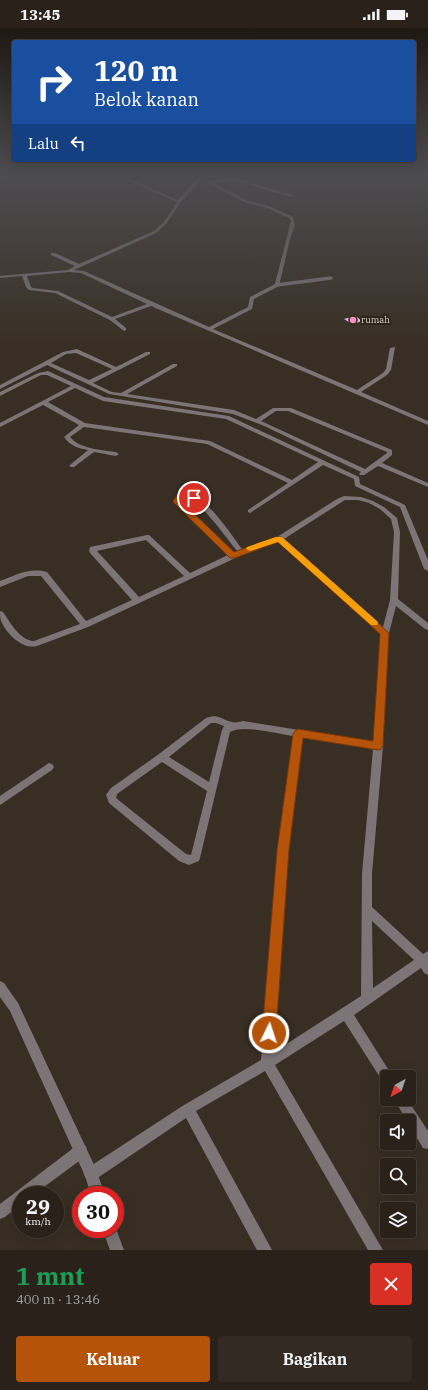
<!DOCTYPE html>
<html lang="id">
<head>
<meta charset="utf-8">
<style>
  :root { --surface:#2a221a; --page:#322a23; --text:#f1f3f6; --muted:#a5a4a2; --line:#463f39; --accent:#b45309 }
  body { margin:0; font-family:"IBM Plex Serif",serif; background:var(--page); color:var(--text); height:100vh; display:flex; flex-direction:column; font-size:15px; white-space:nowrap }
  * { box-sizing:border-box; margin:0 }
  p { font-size:13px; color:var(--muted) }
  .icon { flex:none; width:22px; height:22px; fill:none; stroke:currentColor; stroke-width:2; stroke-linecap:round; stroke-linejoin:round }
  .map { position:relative; height:1222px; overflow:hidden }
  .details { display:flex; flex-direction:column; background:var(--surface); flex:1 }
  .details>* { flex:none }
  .guide { position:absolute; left:12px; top:12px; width:404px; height:122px; border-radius:4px; box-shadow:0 4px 16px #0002,0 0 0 1px var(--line); background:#1a4fa0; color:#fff; overflow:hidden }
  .needle { width:26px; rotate:220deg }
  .controls { position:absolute; left:380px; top:1042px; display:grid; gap:8px }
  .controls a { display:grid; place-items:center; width:36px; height:36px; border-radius:4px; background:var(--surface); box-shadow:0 4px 16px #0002,0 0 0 1px var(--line); font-size:20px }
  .speed { position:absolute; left:12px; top:1158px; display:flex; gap:8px; font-size:20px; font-weight:700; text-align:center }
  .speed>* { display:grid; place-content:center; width:52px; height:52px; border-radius:50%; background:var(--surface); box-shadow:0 4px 16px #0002,0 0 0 1px var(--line); line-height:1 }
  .speed small { font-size:10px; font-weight:400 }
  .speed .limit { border:6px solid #d22; background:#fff; color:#111 }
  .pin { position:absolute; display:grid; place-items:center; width:34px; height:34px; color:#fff; margin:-17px; border:2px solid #fff; border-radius:50%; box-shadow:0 1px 4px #0007 }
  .me { position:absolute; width:44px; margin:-22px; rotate:4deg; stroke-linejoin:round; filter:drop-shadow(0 0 3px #0008) }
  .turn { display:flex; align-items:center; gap:14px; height:84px; padding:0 16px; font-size:18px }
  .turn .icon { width:52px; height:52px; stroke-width:2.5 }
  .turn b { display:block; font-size:28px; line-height:34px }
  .then { display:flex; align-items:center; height:38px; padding:0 16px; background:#0003; gap:8px; font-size:15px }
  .round { display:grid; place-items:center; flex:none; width:42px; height:42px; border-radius:4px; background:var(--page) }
  .head { display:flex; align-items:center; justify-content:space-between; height:68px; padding:0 16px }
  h1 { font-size:24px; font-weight:700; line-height:30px; color:#1e9e55 }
  .primary-button { display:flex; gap:8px; margin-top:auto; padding:8px 16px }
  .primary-button a { flex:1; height:46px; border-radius:4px; background:var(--accent); color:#fff; font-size:16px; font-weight:700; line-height:46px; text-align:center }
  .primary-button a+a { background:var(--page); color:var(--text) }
  .status { display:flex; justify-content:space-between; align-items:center; height:28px; padding:0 20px; background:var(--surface); direction:ltr }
  .status svg { height:11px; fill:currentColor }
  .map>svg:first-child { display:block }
  .building { fill:#f7d4fa }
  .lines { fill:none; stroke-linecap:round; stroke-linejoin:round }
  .service-far1 { stroke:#7c7476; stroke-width:2.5 }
  .service { stroke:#7c7476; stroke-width:3.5 }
  .minor { fill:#7c7476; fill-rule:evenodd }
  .tertiary { fill:#7c7476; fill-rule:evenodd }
  .route { fill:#b45309; stroke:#753606 }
  .slow { fill:#f59e0b }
  .poi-dot { fill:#ff8ebb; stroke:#2e251a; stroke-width:1.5 }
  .labels { text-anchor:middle; stroke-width:4; stroke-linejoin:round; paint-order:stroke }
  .far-poi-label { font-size:9px; fill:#d8d2cb; stroke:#2e251a; text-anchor:start }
</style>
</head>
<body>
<div class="status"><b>13:45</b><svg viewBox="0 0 49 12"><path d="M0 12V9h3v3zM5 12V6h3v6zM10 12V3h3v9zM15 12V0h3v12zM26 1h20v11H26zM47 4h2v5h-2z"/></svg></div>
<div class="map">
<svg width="428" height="1222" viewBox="0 0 428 1222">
  <rect width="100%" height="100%" fill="#382e23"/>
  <path class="building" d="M355,288L363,293L352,296L344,291Z"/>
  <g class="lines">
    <path class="service-far1" d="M116,148L128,149"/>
    <path class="service" d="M277,257L331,250"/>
    <g class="minor">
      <path d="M127,148H137L129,151L178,172L200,148H204L180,175L166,196L156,205L74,242L84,243L209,299L248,279L250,269L275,256L291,193L289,190L267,180L244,174L206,154L233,150L293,167V169H291L233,152L213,155L246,172L269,178L293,189L295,197L290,211L279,258L254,271L252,281L213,301L357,362L383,345L386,341L390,320L395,319L391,342L387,347L361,364L428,393V397L151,278L115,291L126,300V302L124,303L110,292L55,265L29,262L26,259L22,248L0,250V248L68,242L75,238L51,227V225H55L79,236L154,203L164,194L177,174L126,152ZM69,244L81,245L147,276L112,289L58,263L33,260L31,259L27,248Z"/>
      <path d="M77,321L116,339L146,324H150V326L93,355L112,364L121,365L173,336H177V338L127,366L234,382L256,391L273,380H291L392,422V427L382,435L428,455V459L378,438L364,447H360L359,446L361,444L262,397L233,386L109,366L47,337L0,361V357L63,324ZM76,325L112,341L89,352L51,335L66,326ZM276,383H288L387,424V425L365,441L261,393Z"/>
      <path d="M48,343L104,369L229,388L359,449L360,456L405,477L428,532V543L424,541L400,479L355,458L354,451L323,437L250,485L248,484V482L288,455L207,416L84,399L70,409C80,421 102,422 116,424L119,426L116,428L94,424L74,439H70V437L88,422C78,420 70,418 64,409L79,397L43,377L0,399V395L71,358L47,347H41L0,368V364L38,345ZM75,360L103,373L226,391L318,434L292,452L210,413L85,395L48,374Z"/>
      <path d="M187,465C207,469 230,505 242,521L277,509L337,471L344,468L361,469L373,473L384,479L397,490L400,504L398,571L428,595V602L425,601L396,578L389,605L383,718L372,846V879L423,926L428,923V947L424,945L421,940L354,987L393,1049H387V1056L383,1054L344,993L275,1037L383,1222H368L265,1043L196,1083L272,1222H257L186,1090L96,1151L91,1153L86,1151L84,1146L86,1141L184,1077L261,1032L278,822L293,708C278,706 242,696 230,704L200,830L199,833L189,837L179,833L109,775L106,767L111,760L159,726L206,690C220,685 221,692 232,694C235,695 240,694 243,693L374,714L381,606L278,514L244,526L88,599L37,618C22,622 6,605 1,593C0,590 0,586 0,583L3,584C11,595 19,612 34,613L80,596L41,548H28L0,559V553C16,547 29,539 47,544L86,593L132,572L90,525L89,523L90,519L147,507H149L190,545L228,527L174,473L176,468ZM184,469C199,470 227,511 237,523L234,525L180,473L181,470ZM345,472H358L369,475L380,481L391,491L394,504L390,572L383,599L284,511ZM146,512L184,548L139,569L97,523ZM211,695H216L224,698L222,702L209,754L169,729ZM302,710L373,721L362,846L361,968L274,1024L288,822ZM162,734L207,763L191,827L186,826L116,770L117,766ZM372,893L414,932L373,960Z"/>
      <path d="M49,735L52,736L54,739L52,742L0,777V768Z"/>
      <path d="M394,1071H407L428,1103V1121L423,1120L409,1097V1093H407Z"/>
      <path d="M81,1117L86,1118L87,1123L86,1128L33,1167H21V1176L5,1189L0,1191V1176L76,1118Z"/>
    </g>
    <g class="tertiary">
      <path d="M0,953L4,955L18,975L96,1141L105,1167H91L85,1148L10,983L0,969Z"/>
      <path d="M115,1199L116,1201L124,1222H110L102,1201H115Z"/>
    </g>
  </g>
  <linearGradient id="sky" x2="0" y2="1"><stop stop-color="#1f1913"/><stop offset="0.46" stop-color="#4d4c50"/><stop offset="1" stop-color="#4d4c50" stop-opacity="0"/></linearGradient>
  <rect width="428" height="319" fill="url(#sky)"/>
  <path class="route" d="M178,466H190L197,469V472L183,470L181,473L234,524L276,509H282L389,605L383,718L381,721L378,722L303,710L289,822L276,1005L274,1009L269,1011L264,1009L262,1005L277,822L293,706L295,703L298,701L373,713L380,606L278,514L235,530H230L174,475L173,473Z"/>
  <path class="slow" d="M276,509H282L377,593L378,595L377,597H371L278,514L250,523L246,521L247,519Z"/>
  <circle class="poi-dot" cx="353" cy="292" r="4"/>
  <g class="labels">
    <g class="far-poi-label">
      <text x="361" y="295">rumah</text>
    </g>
  </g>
</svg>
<div class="controls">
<a><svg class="needle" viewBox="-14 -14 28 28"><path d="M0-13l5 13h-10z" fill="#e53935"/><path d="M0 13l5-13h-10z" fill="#a5a4a2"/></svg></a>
<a><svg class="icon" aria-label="sound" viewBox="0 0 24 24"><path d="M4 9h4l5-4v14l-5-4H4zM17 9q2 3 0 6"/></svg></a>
<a><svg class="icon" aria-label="search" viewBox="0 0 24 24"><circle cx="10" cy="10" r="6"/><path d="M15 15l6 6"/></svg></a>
<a><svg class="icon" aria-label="layers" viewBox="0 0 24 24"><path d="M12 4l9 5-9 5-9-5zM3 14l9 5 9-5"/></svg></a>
</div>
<div class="speed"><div>29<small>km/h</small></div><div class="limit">30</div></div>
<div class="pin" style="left:194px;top:470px;background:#d93025"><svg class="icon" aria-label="arrive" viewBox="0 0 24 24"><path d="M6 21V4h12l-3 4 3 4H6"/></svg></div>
<svg class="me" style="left:269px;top:1005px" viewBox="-20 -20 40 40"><circle r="17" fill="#b45309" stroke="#fff" stroke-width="3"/><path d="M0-11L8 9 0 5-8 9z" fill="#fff"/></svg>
<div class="guide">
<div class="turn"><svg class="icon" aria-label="right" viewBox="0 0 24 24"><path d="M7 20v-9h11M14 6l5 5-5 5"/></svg><div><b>120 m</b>Belok kanan</div></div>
<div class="then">Lalu<svg class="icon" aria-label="left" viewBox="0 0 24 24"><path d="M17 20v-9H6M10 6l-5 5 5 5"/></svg></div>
</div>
</div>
<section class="details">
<div class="head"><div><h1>1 mnt</h1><p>400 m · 13:46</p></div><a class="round" style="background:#d93025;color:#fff"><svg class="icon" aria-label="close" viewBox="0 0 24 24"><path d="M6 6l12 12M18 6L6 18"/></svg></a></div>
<div class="primary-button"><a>Keluar</a><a>Bagikan</a></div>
</section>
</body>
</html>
